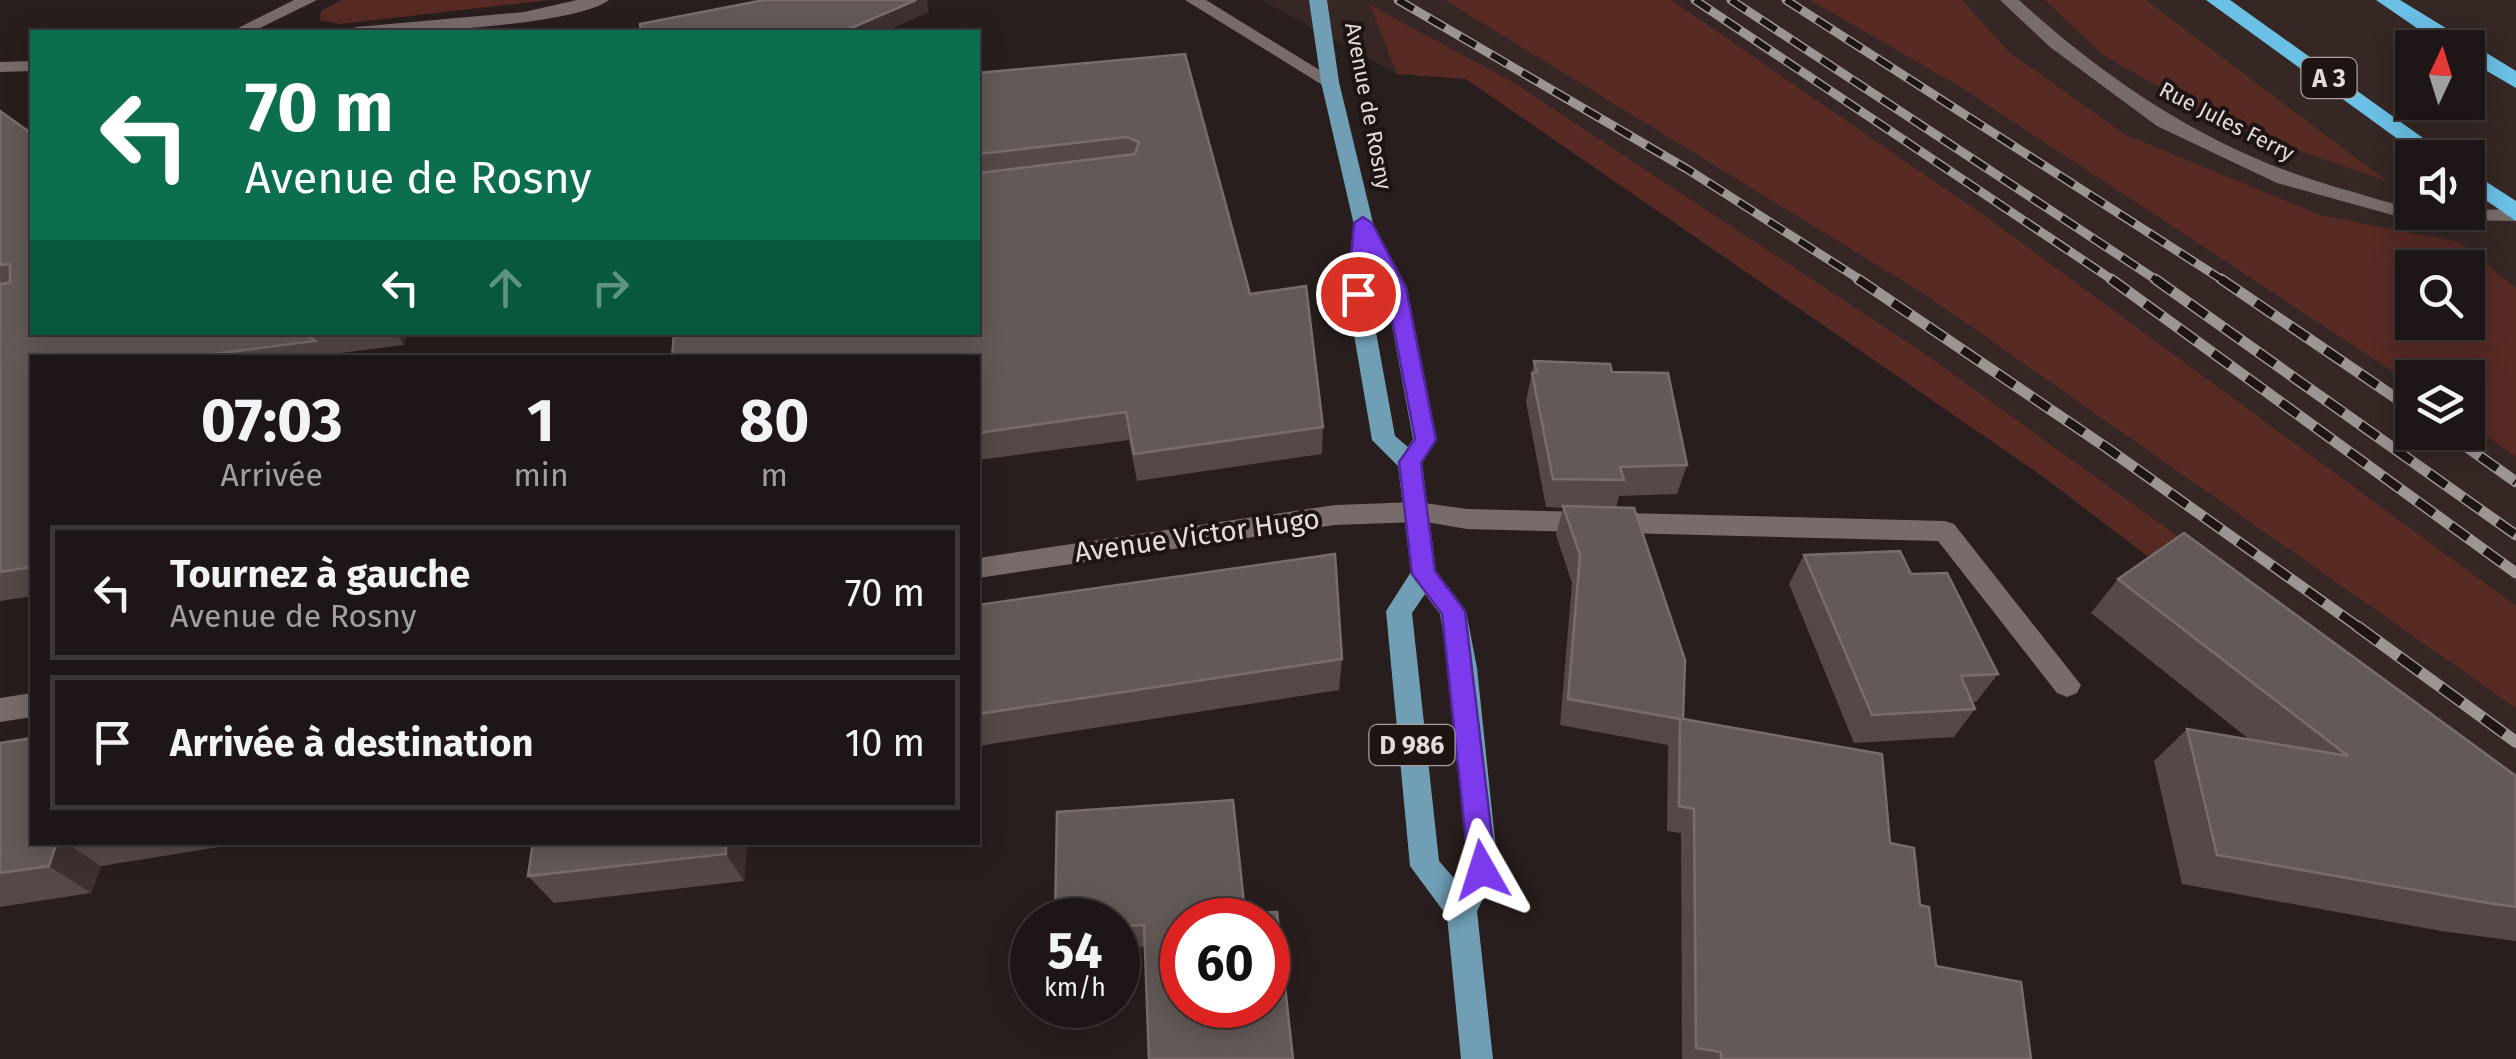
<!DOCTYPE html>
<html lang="fr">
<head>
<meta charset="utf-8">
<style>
  :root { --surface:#1e1616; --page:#2b2323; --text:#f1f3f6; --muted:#a19fa1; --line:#3c3535 }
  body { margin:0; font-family:"Fira Sans",sans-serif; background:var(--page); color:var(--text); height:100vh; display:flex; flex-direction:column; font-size:38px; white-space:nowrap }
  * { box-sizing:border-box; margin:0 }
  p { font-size:32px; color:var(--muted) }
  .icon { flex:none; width:55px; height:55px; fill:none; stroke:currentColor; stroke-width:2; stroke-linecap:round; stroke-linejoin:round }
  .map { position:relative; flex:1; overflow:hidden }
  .panel { position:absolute; left:30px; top:355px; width:950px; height:490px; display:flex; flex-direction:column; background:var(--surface); border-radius:0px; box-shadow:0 5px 25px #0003,0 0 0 2px var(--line) }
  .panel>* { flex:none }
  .hud { position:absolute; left:30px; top:30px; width:950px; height:305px; border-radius:0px; box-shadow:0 5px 25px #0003,0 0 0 2px var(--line); background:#0b6e4f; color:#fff; overflow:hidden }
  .needle { width:65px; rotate:4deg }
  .fabs { position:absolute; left:2395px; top:30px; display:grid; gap:20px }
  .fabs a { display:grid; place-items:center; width:90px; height:90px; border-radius:0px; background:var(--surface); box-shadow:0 5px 25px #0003,0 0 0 2px var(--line); font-size:50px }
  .speed { position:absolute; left:1010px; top:898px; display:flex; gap:20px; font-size:50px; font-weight:700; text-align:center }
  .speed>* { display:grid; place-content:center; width:130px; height:130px; border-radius:50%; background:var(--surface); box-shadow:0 5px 25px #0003,0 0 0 2px var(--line); line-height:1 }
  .speed small { font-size:25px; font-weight:400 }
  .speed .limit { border:15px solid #d22; background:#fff; color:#111 }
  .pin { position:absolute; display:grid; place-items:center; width:85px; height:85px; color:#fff; margin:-42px; border:5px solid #fff; border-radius:50%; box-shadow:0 2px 10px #0007 }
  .me { position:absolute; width:110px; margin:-55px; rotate:354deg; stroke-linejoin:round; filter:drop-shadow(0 0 8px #0008) }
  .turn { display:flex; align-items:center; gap:35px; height:210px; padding:0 50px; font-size:45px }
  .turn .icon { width:130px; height:130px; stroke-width:2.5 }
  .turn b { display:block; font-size:70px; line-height:85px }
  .lanes { display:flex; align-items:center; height:95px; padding:0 50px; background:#0003; justify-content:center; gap:50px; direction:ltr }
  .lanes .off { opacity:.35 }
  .eta { display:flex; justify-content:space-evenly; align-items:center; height:170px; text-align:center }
  .eta b { font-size:60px; font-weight:700; line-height:70px }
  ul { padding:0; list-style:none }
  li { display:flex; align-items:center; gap:30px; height:135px; margin:0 20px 15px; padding:0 30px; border:5px solid var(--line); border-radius:0px }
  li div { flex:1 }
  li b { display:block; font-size:38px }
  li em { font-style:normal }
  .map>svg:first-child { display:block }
  .built { fill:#362724; fill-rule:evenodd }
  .green { fill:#572a24; fill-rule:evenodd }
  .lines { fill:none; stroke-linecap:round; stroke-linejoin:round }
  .service { fill:#786c6a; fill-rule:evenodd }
  .minor { fill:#786c6a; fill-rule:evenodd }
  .tertiary { fill:#786c6a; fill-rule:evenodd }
  .primary { fill:#709eb4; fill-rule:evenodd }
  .motorway { fill:#6bc0e6; fill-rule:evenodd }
  .rail-far2-casing { stroke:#9d9594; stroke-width:9 }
  .rail-far1-casing { stroke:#9d9594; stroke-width:11 }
  .rail-casing { stroke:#9d9594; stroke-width:12 }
  .rail-far2 { stroke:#1e1513; stroke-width:6; stroke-dasharray:18; stroke-linecap:butt }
  .rail-far1 { stroke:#1e1513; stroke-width:8; stroke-dasharray:21; stroke-linecap:butt }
  .rail { stroke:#1e1513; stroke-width:9; stroke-dasharray:26; stroke-linecap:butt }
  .wall { fill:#544947 }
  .shaded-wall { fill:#3c3130 }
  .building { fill:#635957; stroke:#776d6c; stroke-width:2.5; fill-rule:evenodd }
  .route { fill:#7c3aed; stroke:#51269a; stroke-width:2.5 }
  .labels { text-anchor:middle; stroke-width:8; stroke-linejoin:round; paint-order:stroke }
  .far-street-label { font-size:22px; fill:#e3dcdb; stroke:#1e1513 }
  .shield { fill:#1e1513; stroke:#a8a09f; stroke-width:2.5 }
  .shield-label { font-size:25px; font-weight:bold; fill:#e3dcdb }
  .street-label { font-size:28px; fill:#e3dcdb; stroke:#1e1513 }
</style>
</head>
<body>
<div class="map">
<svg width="2516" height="1059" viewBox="0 0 2516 1059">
  <rect width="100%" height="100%" fill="#281e1d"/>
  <path class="built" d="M1261,0H2516V838L2045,478L1466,79L1397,74ZM2412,48H2468V102H2412ZM2412,158H2468V212H2412ZM2412,268H2468V322H2412ZM2412,378H2468V432H2412Z"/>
  <g class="green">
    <path d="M341,0H550L340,24L320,20L321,11Z"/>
    <path d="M1445,0H1671L1992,221L2516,606V708L1926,295Z"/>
    <path d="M1810,0H1962L2008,51L2124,134L2320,215L2459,242L2516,288V457L2468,423V378H2412V384L1959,86ZM2412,268H2468V322H2412Z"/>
    <path d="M2045,0H2146L2387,181L2227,126L2103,55Z"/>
    <path d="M1370,5L1511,81L1925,354L2323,641L2516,838L2045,478L1466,79L1397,74Z"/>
  </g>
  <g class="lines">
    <path class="service" d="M1417,502L1467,509L1945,521L1954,524L2081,685L2077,693L2067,697L2057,693L1938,541L1467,529L1408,519L1405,512Z"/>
    <g class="minor">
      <path d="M294,0H317L252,32H230Z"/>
      <path d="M577,0H609C575,26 394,35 347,32L356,27L524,12Z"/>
      <path d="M1185,0H1206L1339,82L1336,86H1324Z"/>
      <path d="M32,61V71L0,72V62Z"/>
      <path d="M1417,502L1429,512L1417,522L1335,525L978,578V558L1335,505Z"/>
      <path d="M32,693V717L0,722V698Z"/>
    </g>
    <path class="tertiary" d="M2000,0H2019C2116,88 2219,155 2346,190C2368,196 2390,204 2412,207V212L2516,209V221L2407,219L2277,183L2157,126L2050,47Z"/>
    <path class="primary" d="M1309,0H1327L1339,82L1373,223L1407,288L1437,440L1422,463L1436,571L1466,611L1477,668L1498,869L1477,911L1493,1059H1461L1447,916L1410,866L1386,611L1411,572L1398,466L1372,440L1347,294L1354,225L1321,82ZM1371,260L1385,288L1413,439L1408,447L1395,436L1369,294ZM1425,594L1440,614L1449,668L1468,868L1459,884L1439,861L1412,613Z"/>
    <g class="motorway">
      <path d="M2206,0H2230L2451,158H2424Z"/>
      <path d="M2376,0H2400L2516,71V88L2468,60V48H2446Z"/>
      <path d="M2468,170L2516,201V221L2468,188Z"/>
    </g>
    <defs>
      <g id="rail-far2">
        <path d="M1398,0L1687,169L1862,281"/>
        <path d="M1695,0L2114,281"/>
        <path d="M1731,0L2158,281"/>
        <path d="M1786,0L2224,281"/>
      </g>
      <g id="rail-far1">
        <path d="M1858,279L2107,448L2361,629"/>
        <path d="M2111,279L2516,573"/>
        <path d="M2155,279L2516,535"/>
        <path d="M2221,279L2412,409"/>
        <path d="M2446,432L2516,482"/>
      </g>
      <path id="rail" d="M2357,626L2516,742"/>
    </defs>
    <use href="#rail-far2" class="rail-far2-casing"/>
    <use href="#rail-far1" class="rail-far1-casing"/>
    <use href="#rail" class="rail-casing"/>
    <use href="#rail-far2" class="rail-far2"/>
    <use href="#rail-far1" class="rail-far1"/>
    <use href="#rail" class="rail"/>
  </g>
  <g class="wall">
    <path d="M1185,54L1250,294L1323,427L1322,454L1137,481L1129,440L978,460V73Z"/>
    <path d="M0,111L32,332H407L404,345L325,355L327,358H32V596L0,601Z"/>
    <path d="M1534,361L1612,372L1687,465L1677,494L1619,496L1616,508L1683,719L1890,843L1920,905L1936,966L2031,1059H1682L1681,833L1667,831L1668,745L1560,725L1572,583L1556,535L1563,508L1546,507L1526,402Z"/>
    <path d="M1804,555L1998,674L1976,702H1972L1975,709L1954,737L1854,743L1789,584Z"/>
    <path d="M2118,579L2516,776V941L2441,931L2182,884L2154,761L2187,729L2250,740L2091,613Z"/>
    <path d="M978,605L1342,659L1339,690L978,746Z"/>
    <path d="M0,743L32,842H250L101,866L91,893L0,907Z"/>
    <path d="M533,842H747L744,881L554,903L528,876Z"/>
    <path d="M1245,913L1145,947L1118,950V920Z"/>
  </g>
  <g class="shaded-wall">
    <path d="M916,0H927L929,12L884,32H842Z"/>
    <path d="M395,332H407L404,345Z"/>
    <path d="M57,842H65L101,866L91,893L49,866Z"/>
    <path d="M726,842H747L744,881L726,854Z"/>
  </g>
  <g class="building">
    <path d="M764,0H916L842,32H641L640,24Z"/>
    <path d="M1185,54L1250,294L1306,286L1323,427L1134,454L1126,412L978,433V358H672L674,332H978V173L1135,154L1139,142L1127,137L978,154V73Z"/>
    <path d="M0,111L32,134V332H303L315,341L183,358H32V567L0,572V284L10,283V264L0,265Z"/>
    <path d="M1534,361L1610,364L1612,372L1668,373L1687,465L1620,467L1624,480L1553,479L1532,373L1537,372Z"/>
    <path d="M1563,506L1634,508L1685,660L1683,719L1882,754L1890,843L1914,848L1920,905L1929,907L1936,966L2021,982L2031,1059H1721V1052L1696,1048L1694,809L1679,806L1680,719L1568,699L1580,555Z"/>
    <path d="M2184,533L2516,776V907L2488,903L2217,855L2187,729L2348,756L2118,579Z"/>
    <path d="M1900,551L1911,574L1947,573L1998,674L1961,676L1975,709L1872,715L1804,555Z"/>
    <path d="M1335,554L1342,659L978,714V605Z"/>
    <path d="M32,738V842H57L49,866L0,873V743Z"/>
    <path d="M1233,800L1245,913L1277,912L1293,1059H1149L1144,925L1118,927V920H1055L1057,812ZM1182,920H1268V1005H1182Z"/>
    <path d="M533,842H726V854L528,876Z"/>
  </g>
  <path class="route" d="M1363,217L1372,223L1406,288L1436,440L1421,463L1435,571L1465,611L1496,870L1492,879L1482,882L1473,879L1469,870L1442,614L1412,574L1399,462L1415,439L1386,288L1370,256L1368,294L1358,300L1348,294L1354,223Z"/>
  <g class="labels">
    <g class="far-street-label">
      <text transform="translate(1369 106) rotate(79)" y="8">Avenue de Rosny</text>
      <text transform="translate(2227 121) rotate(27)" y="8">Rue Jules Ferry</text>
    </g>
    <g class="shield">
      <rect x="2301.5" y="58" width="55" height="40" rx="8"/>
      <rect x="1369.5" y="725" width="85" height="40" rx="8"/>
    </g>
    <g class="shield-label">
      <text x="2329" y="87">A 3</text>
      <text x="1412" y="754">D 986</text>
    </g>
    <g class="street-label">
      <text transform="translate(1197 535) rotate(-8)" y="10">Avenue Victor Hugo</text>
    </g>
  </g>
</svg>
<div class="fabs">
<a><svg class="needle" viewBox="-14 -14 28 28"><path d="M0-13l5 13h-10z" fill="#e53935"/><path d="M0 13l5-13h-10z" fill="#a19fa1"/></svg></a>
<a><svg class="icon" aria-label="sound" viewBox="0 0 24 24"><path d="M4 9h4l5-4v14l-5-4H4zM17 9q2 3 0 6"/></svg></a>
<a><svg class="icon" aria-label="search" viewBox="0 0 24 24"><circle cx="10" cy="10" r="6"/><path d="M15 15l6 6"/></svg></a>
<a><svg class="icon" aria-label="layers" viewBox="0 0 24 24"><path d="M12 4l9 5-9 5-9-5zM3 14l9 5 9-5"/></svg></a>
</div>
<div class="speed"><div>54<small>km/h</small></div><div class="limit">60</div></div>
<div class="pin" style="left:1358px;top:294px;background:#d93025"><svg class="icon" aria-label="arrive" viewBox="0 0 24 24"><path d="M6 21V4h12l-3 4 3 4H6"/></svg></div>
<svg class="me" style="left:1482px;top:870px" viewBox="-20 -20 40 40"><path d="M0-17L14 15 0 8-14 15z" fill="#7c3aed" stroke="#fff" stroke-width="4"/></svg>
<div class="hud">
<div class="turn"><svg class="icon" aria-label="left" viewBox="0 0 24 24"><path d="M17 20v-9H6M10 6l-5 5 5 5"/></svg><div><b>70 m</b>Avenue de Rosny</div></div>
<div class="lanes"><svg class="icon" aria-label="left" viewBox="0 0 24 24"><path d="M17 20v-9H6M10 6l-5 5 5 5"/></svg><svg class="icon off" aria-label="ahead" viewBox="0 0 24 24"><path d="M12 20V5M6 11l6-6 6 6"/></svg><svg class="icon off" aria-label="right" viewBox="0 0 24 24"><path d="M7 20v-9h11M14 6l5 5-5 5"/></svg></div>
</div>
<section class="panel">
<div class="eta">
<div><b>07:03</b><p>Arrivée</p></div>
<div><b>1</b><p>min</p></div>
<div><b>80</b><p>m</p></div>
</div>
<ul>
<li><svg class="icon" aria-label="left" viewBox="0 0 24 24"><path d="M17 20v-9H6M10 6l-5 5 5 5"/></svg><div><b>Tournez à gauche</b><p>Avenue de Rosny</p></div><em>70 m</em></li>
<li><svg class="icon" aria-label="arrive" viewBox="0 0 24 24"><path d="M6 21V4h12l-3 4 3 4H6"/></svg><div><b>Arrivée à destination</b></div><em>10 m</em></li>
</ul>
</section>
</div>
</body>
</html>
